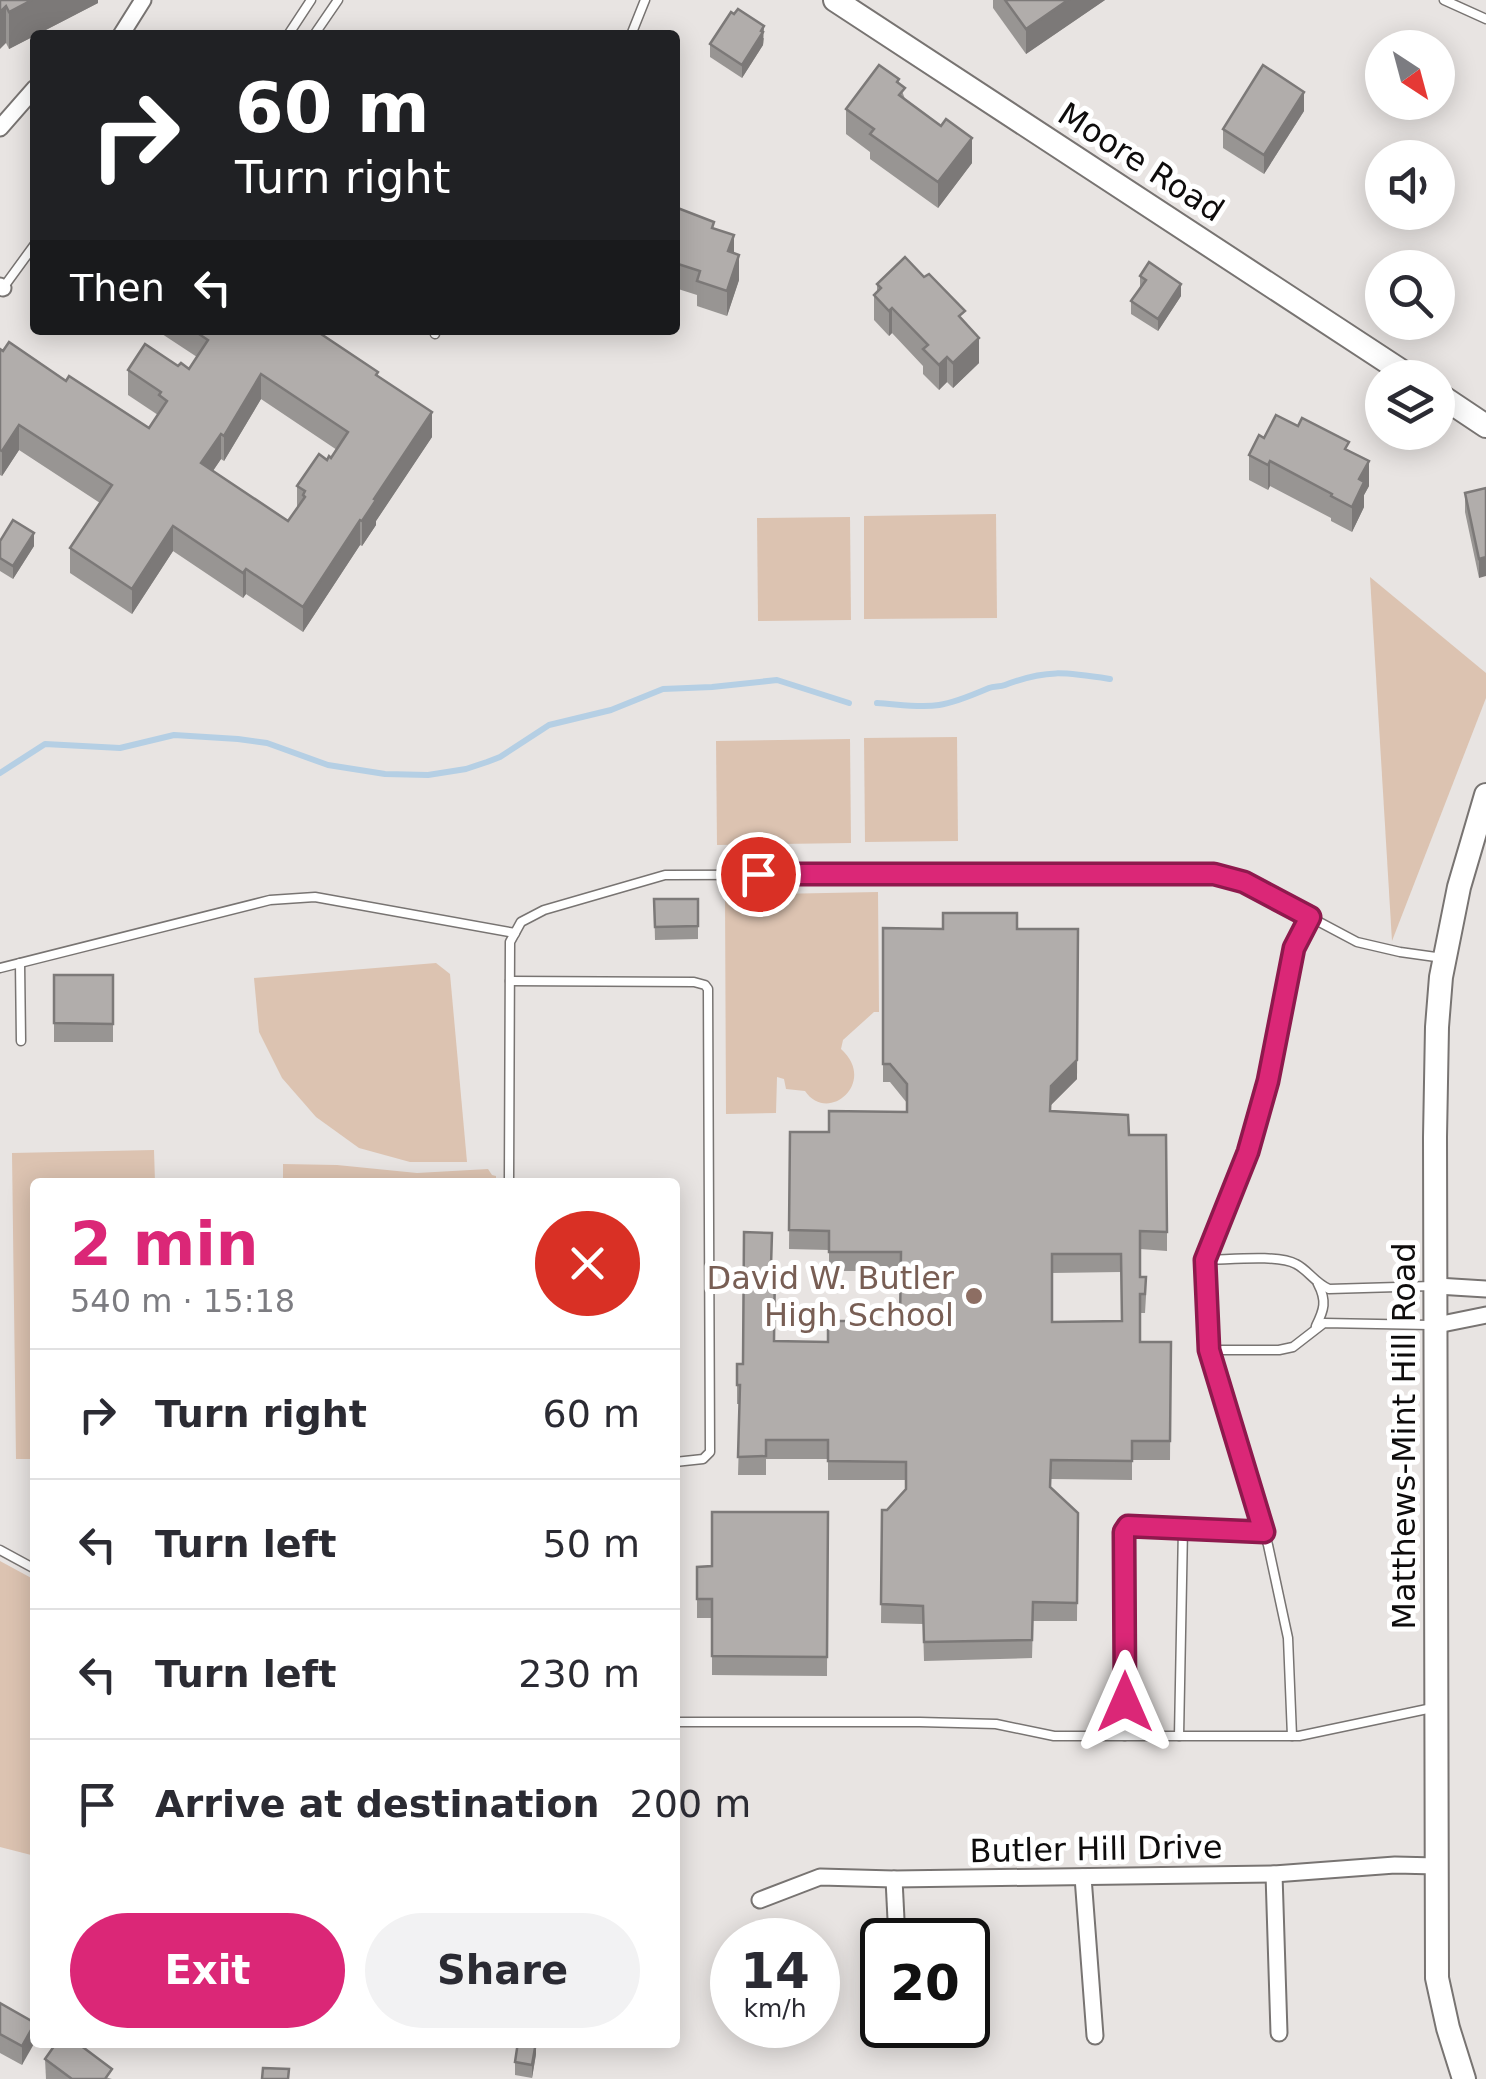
<!DOCTYPE html>
<html lang="en">
<head>
<meta charset="utf-8">
<style>
  :root { --surface:#fff; --page:#f2f2f3; --text:#2b2b33; --muted:#7c7c81; --line:#e1e1e2; --accent:#db2777 }
  body { margin:0; font-family:"DejaVu Sans",sans-serif; background:var(--page); color:var(--text); height:100vh; display:flex; flex-direction:column; font-size:38px; white-space:nowrap }
  * { box-sizing:border-box; margin:0 }
  p { font-size:32px; color:var(--muted) }
  .icon { flex:none; width:55px; height:55px; fill:none; stroke:currentColor; stroke-width:2; stroke-linecap:round; stroke-linejoin:round }
  .map { position:relative; flex:1; overflow:hidden }
  .panel { position:absolute; left:30px; top:1178px; width:650px; height:870px; display:flex; flex-direction:column; background:var(--surface); border-radius:10px; box-shadow:0 5px 25px #0003 }
  .panel>* { flex:none }
  .banner { position:absolute; left:30px; top:30px; width:650px; height:305px; border-radius:10px; box-shadow:0 5px 25px #0003; background:#202124; color:#fff; overflow:hidden }
  .needle { width:65px; rotate:144deg }
  .tools { position:absolute; left:1365px; top:30px; display:grid; gap:20px }
  .tools a { display:grid; place-items:center; width:90px; height:90px; border-radius:50%; background:var(--surface); box-shadow:0 5px 25px #0003; font-size:50px }
  .speed { position:absolute; left:710px; top:1918px; display:flex; gap:20px; font-size:50px; font-weight:700; text-align:center }
  .speed>* { display:grid; place-content:center; width:130px; height:130px; border-radius:50%; background:var(--surface); box-shadow:0 5px 25px #0003; line-height:1 }
  .speed small { font-size:25px; font-weight:400 }
  .speed .limit { border:5px solid #111; border-radius:15px; background:#fff; color:#111 }
  .pin { position:absolute; display:grid; place-items:center; width:85px; height:85px; color:#fff; margin:-42px; border:5px solid #fff; border-radius:50%; box-shadow:0 2px 10px #0007 }
  .me { position:absolute; width:110px; margin:-55px; rotate:0deg; stroke-linejoin:round; filter:drop-shadow(0 0 8px #0008) }
  .turn { display:flex; align-items:center; gap:35px; height:210px; padding:0 40px; font-size:45px }
  .turn .icon { width:130px; height:130px; stroke-width:2.5 }
  .turn b { display:block; font-size:70px; line-height:85px }
  .then { display:flex; align-items:center; height:95px; padding:0 40px; background:#0003; gap:20px; font-size:38px }
  .round { display:grid; place-items:center; flex:none; width:105px; height:105px; border-radius:52px; background:var(--page) }
  .head { display:flex; align-items:center; justify-content:space-between; height:170px; padding:0 40px }
  h1 { font-size:60px; font-weight:600; line-height:75px; color:var(--accent) }
  .primary-button { display:flex; gap:20px; margin-top:auto; padding:20px 40px }
  .primary-button a { flex:1; height:115px; border-radius:60px; background:var(--accent); color:#fff; font-size:40px; font-weight:600; line-height:115px; text-align:center }
  .primary-button a+a { background:var(--page); color:var(--text) }
  ul { padding:0; list-style:none }
  li { display:flex; align-items:center; gap:30px; height:130px; padding:0 40px; border-top:2px solid var(--line) }
  li div { flex:1 }
  li b { display:block; font-size:38px }
  li em { font-style:normal }
  .map>svg:first-child { display:block }
  .green { fill:#dcc3b1 }
  .lines { fill:none; stroke-linecap:round; stroke-linejoin:round }
  .stream { stroke:#b5cfe4; stroke-width:6 }
  .lane-casing { stroke:#787472; stroke-width:11 }
  .street-casing { stroke:#787472; stroke-width:19 }
  .secondary-casing { stroke:#787472; stroke-width:26 }
  .lane { stroke:#fff; stroke-width:8 }
  .street { stroke:#fff; stroke-width:15 }
  .secondary { stroke:#fff; stroke-width:22 }
  .wall { fill:#989593; fill-rule:evenodd }
  .shaded-wall { fill:#7c7978 }
  .building { fill:#b1adab; stroke:#7c7978; stroke-width:2.5; fill-rule:evenodd }
  .route-casing { stroke:#8e194d; stroke-width:25 }
  .route { stroke:#db2777; stroke-width:18 }
  .education-dot { fill:#8d6e63; stroke:#fff; stroke-width:4 }
  .labels { text-anchor:middle; stroke-width:10; stroke-linejoin:round; paint-order:stroke }
  .street-label { font-size:32px; fill:#0e0c0c; stroke:#fff }
  .education-label { font-size:32px; fill:#785e54; stroke:#fff; text-anchor:end }
</style>
</head>
<body>
<div class="map">
<svg width="1486" height="2079" viewBox="0 0 1486 2079">
  <rect width="100%" height="100%" fill="#e8e4e2"/>
  <g class="green">
    <path d="M996,514L997,618L864,619V516Z"/>
    <path d="M850,517L851,620L758,621L757,518Z"/>
    <path d="M1370,577L1486,673V698L1392,941Z"/>
    <path d="M957,737L958,841L865,842L864,738Z"/>
    <path d="M850,739L851,843L717,845L716,741Z"/>
    <path d="M878,892L879,1012H874L843,1040L841,1049C878,1082 828,1125 805,1091L786,1089L784,1079L777,1077L776,1113L726,1114L725,895Z"/>
    <path d="M436,963L450,974L467,1162H410L359,1148L316,1117L282,1078L259,1032L254,978Z"/>
    <path d="M154,1150L155,1182H35V1459H16L12,1153Z"/>
    <path d="M283,1164L337,1165L417,1173L488,1169L492,1175L496,1176V1182H283Z"/>
    <path d="M0,1561L35,1580V1856L0,1847Z"/>
  </g>
  <g class="lines">
    <g class="stream">
      <path d="M877,703C897,704 919,708 939,705C954,703 975,694 989,688C994,686 1000,687 1005,685C1046,669 1065,672 1110,679"/>
      <path d="M0,773L45,744L120,748L174,735L238,739L267,743L328,765L385,774L428,775L466,769L487,762L500,757L549,725L611,710L663,689L712,687L777,680L849,703"/>
    </g>
    <defs>
      <g id="lane">
        <path d="M1444,0L1486,19"/>
        <path d="M288,35L311,0"/>
        <path d="M314,35L338,0"/>
        <path d="M631,35L645,0"/>
        <path d="M3,288L35,244"/>
        <path d="M435,334L436,330"/>
        <path d="M20,963L21,1041"/>
        <path d="M0,968L270,900L315,897L515,933"/>
        <path d="M510,981L694,982L705,985L708,989L710,1452L703,1459L675,1462"/>
        <path d="M509,1182L510,942L521,922L544,910L665,875L1213,874L1244,882L1357,942L1400,952L1443,958"/>
        <path d="M1205,1260C1227,1260 1278,1254 1296,1264C1308,1270 1315,1283 1329,1289L1432,1286"/>
        <path d="M1316,1326C1324,1310 1327,1301 1318,1284"/>
        <path d="M1209,1350H1279L1293,1347L1324,1323L1430,1325"/>
        <path d="M0,1550L35,1569"/>
        <path d="M675,1722H920L996,1724L1054,1736H1299L1432,1708"/>
        <path d="M1125,1736L1124,1532L1128,1526L1265,1532"/>
        <path d="M1179,1736L1183,1528"/>
        <path d="M1292,1736L1288,1638L1268,1545L1207,1343L1205,1260L1247,1152L1268,1081L1294,948L1310,917"/>
      </g>
      <g id="street">
        <path d="M121,35L143,0"/>
        <path d="M0,128L35,88"/>
        <path d="M0,286L3,288"/>
        <path d="M1437,1286L1486,1289"/>
        <path d="M1437,1325L1486,1315"/>
        <path d="M1274,1874L1279,2033"/>
        <path d="M1083,1877L1095,2036"/>
        <path d="M894,1879L897,1940"/>
        <path d="M760,1900L820,1877L894,1879L1274,1874L1395,1865L1437,1866"/>
      </g>
      <g id="secondary">
        <path d="M835,0L1412,378"/>
        <path d="M1438,394L1486,426"/>
        <path d="M1464,2079L1448,2028L1437,1978L1435,1137L1437,1027L1441,977L1459,887L1486,795"/>
      </g>
    </defs>
    <use href="#lane" class="lane-casing"/>
    <use href="#street" class="street-casing"/>
    <use href="#secondary" class="secondary-casing"/>
    <use href="#lane" class="lane"/>
    <use href="#street" class="street"/>
    <use href="#secondary" class="secondary"/>
  </g>
  <g class="wall">
    <path d="M0,0H98V3L9,49L6,43Z"/>
    <path d="M993,0H1105L1026,54L993,8Z"/>
    <path d="M764,38L763,45L742,78L710,57V44Z"/>
    <path d="M899,83L905,99L972,163L938,208L870,159V152L846,134V109Z"/>
    <path d="M1304,111L1264,174L1223,148V129Z"/>
    <path d="M675,207L714,229L734,253L739,280L727,316L697,306V295L675,288Z"/>
    <path d="M1140,276L1181,296L1158,331L1131,314V301L1140,289Z"/>
    <path d="M877,284L979,363L953,388L947,382L939,390L923,374V366L892,333L889,336L874,320V295L877,292Z"/>
    <path d="M156,330H315L378,377L432,437L376,521V525L362,546L360,545L303,632L246,594L243,598L173,551L132,614L70,573V548L100,503L19,450L2,476L0,475V349L66,381L149,428L158,415L128,395V370L178,366L189,369L197,357ZM261,399L337,450L331,458L297,486V508L288,521L213,471L221,459L224,461Z"/>
    <path d="M1264,438L1349,450L1369,486L1364,495V507L1352,532L1331,521V518L1270,486L1268,490L1249,480V455Z"/>
    <path d="M1486,488L1479,578L1465,512V493Z"/>
    <path d="M0,541L34,546L13,579L0,571Z"/>
    <path d="M654,899H698V939L655,940Z"/>
    <path d="M883,928L1017,929L1077,1079L1051,1105L1050,1111L1129,1135L1167,1232V1251L1140,1249V1277H1146V1296L1145,1313H1140V1342H1171L1170,1460H1132V1480L1051,1479L1050,1487L1078,1513L1077,1621H1033L1032,1658L924,1661L923,1624L881,1623L882,1510H887L906,1489V1480H828V1459H766V1475H738L740,1404H737V1364H743L771,1266L774,1341L828,1342L900,1321L901,1271H829V1250L789,1249L790,1132H829L907,1112V1103L890,1082H883ZM1121,1272L1122,1321L1052,1322V1273Z"/>
    <rect x="54" y="975" width="59" height="67"/>
    <path d="M828,1512L827,1676L712,1675V1618H697V1599L712,1566Z"/>
    <path d="M0,2003L35,2023L22,2065L0,2053Z"/>
    <path d="M536,2054L532,2078L515,2075V2062Z"/>
    <path d="M45,2059L112,2079H46Z"/>
  </g>
  <g class="shaded-wall">
    <path d="M32,0H98V3L9,49V12Z"/>
    <path d="M1068,0H1105L1026,54V29Z"/>
    <path d="M6,6V43L0,49V12Z"/>
    <path d="M764,26L763,45L742,78V65Z"/>
    <path d="M1304,92V111L1264,174V155Z"/>
    <path d="M972,138V163L938,208V182Z"/>
    <path d="M734,235V260L728,251Z"/>
    <path d="M739,255V280L727,316V291Z"/>
    <path d="M1181,284V296L1158,331V319Z"/>
    <path d="M892,308V333L889,336V311Z"/>
    <path d="M979,338V363L953,388V363Z"/>
    <path d="M947,357V382L939,390V365Z"/>
    <path d="M261,374V399L224,461V436Z"/>
    <path d="M432,412V437L376,521V525L362,546V521L374,499Z"/>
    <path d="M19,425V450L2,476V451Z"/>
    <path d="M221,434V459L201,488V463Z"/>
    <path d="M1270,461V486L1268,490V465Z"/>
    <path d="M1369,461V486L1364,495V507L1352,532V507L1359,479Z"/>
    <path d="M360,520V545L303,632V607Z"/>
    <path d="M173,526V551L132,614V589Z"/>
    <path d="M34,533V546L13,579V566Z"/>
    <path d="M1486,557V576L1479,578V559Z"/>
    <path d="M246,569V594L243,598V573Z"/>
    <path d="M1078,929L1077,1079L1051,1105V1086Z"/>
    <path d="M35,2024V2042L22,2065V2046Z"/>
    <path d="M536,2042V2054L532,2078V2065Z"/>
  </g>
  <g class="building">
    <path d="M0,0H32L9,12L6,6L0,12Z"/>
    <path d="M1005,0H1068L1026,29Z"/>
    <path d="M738,9L764,26L761,31L763,32L742,65L710,44L731,12L734,14Z"/>
    <path d="M879,65L899,79L897,82L905,88L899,95L941,126L946,119L972,138L938,182L870,134L874,129L846,109Z"/>
    <path d="M1263,65L1304,92L1264,155L1223,129Z"/>
    <path d="M675,207L714,222L712,228L734,235L728,251L739,255L727,291L697,281L700,271L675,263Z"/>
    <path d="M905,257L924,277L929,274L965,311L959,316L979,338L953,363L947,357L939,365L923,349L928,345L892,308L889,311L874,295L881,288L877,284Z"/>
    <path d="M1149,262L1181,284L1158,319L1131,301L1146,280L1140,276Z"/>
    <path d="M193,330H315L378,372L376,375L432,412L374,499L376,500L362,521L360,520L303,607L246,569L243,573L173,526L132,589L70,548L112,485L19,425L2,451L0,450V349L3,351L9,342L66,381L69,376L149,428L167,401L159,395L161,392L128,370L145,344L178,366L181,363L189,369L208,340ZM261,374L348,432L331,458L329,456L327,460L319,454L297,486L305,491L303,495L305,497L288,521L201,463L221,434L224,436Z"/>
    <path d="M1276,415L1298,426L1302,418L1349,442L1345,449L1369,461L1359,479L1364,482L1352,507L1331,496L1332,494L1270,461L1268,465L1249,455L1259,435L1264,438Z"/>
    <path d="M1486,488V557L1479,559L1465,493Z"/>
    <path d="M13,520L34,533L13,566L0,558V541Z"/>
    <path d="M654,899H698V926L655,927Z"/>
    <path d="M943,913H1017V929H1078L1077,1060L1051,1086L1050,1111L1128,1115L1129,1135H1166L1167,1232L1140,1231V1277H1146L1145,1294H1140V1342H1171L1170,1441H1132V1461L1051,1460L1050,1487L1078,1513L1077,1603L1033,1602L1032,1640L924,1642L923,1606L881,1604L882,1510H887L906,1489V1462L828,1461V1440H766V1456L738,1457L740,1385H737V1364H743L744,1232L772,1233L771,1266H775L774,1341L828,1342V1321H900L901,1252H829V1231L789,1230L790,1132H829V1111L907,1112V1084L890,1064H883V928L943,929ZM1052,1254H1121L1122,1321L1052,1322Z"/>
    <path d="M54,975H113V1024L54,1023Z"/>
    <path d="M712,1512H828L827,1657L712,1656V1599H697V1567L712,1566Z"/>
    <path d="M0,2003L35,2023L22,2046L0,2034Z"/>
    <path d="M57,2042H76L112,2069L105,2079H72L45,2059Z"/>
    <path d="M518,2042H536L532,2065L515,2062Z"/>
    <path d="M263,2068L289,2069L288,2079H262Z"/>
  </g>
  <g class="lines">
    <defs>
      <path id="route" d="M758,874H1214L1244,882L1310,917L1294,948L1268,1081L1248,1152L1205,1260L1209,1350L1264,1532L1128,1526L1124,1532L1125,1702"/>
    </defs>
    <use href="#route" class="route-casing"/>
    <use href="#route" class="route"/>
  </g>
  <circle class="education-dot" cx="974" cy="1296" r="10"/>
  <g class="labels">
    <g class="street-label">
      <text transform="translate(1141 162) rotate(33)" y="11">Moore Road</text>
      <text transform="translate(1404 1436) rotate(-90)" y="11">Matthews-Mint Hill Road</text>
      <text transform="translate(1096 1849) rotate(-1)" y="11">Butler Hill Drive</text>
    </g>
    <g class="education-label">
      <text x="954" y="1289">David W. Butler<tspan x="954" dy="37">High School</tspan></text>
    </g>
  </g>
</svg>
<div class="tools">
<a><svg class="needle" viewBox="-14 -14 28 28"><path d="M0-13l5 13h-10z" fill="#e53935"/><path d="M0 13l5-13h-10z" fill="#7c7c81"/></svg></a>
<a><svg class="icon" aria-label="sound" viewBox="0 0 24 24"><path d="M4 9h4l5-4v14l-5-4H4zM17 9q2 3 0 6"/></svg></a>
<a><svg class="icon" aria-label="search" viewBox="0 0 24 24"><circle cx="10" cy="10" r="6"/><path d="M15 15l6 6"/></svg></a>
<a><svg class="icon" aria-label="layers" viewBox="0 0 24 24"><path d="M12 4l9 5-9 5-9-5zM3 14l9 5 9-5"/></svg></a>
</div>
<div class="speed"><div>14<small>km/h</small></div><div class="limit">20</div></div>
<div class="pin" style="left:758px;top:874px;background:#d93025"><svg class="icon" aria-label="arrive" viewBox="0 0 24 24"><path d="M6 21V4h12l-3 4 3 4H6"/></svg></div>
<svg class="me" style="left:1125px;top:1702px" viewBox="-20 -20 40 40"><path d="M0-17L14 15 0 8-14 15z" fill="#db2777" stroke="#fff" stroke-width="4"/></svg>
<div class="banner">
<div class="turn"><svg class="icon" aria-label="right" viewBox="0 0 24 24"><path d="M7 20v-9h11M14 6l5 5-5 5"/></svg><div><b>60 m</b>Turn right</div></div>
<div class="then">Then<svg class="icon" aria-label="left" viewBox="0 0 24 24"><path d="M17 20v-9H6M10 6l-5 5 5 5"/></svg></div>
</div>
<section class="panel">
<div class="head"><div><h1>2 min</h1><p>540 m · 15:18</p></div><a class="round" style="background:#d93025;color:#fff"><svg class="icon" aria-label="close" viewBox="0 0 24 24"><path d="M6 6l12 12M18 6L6 18"/></svg></a></div>
<ul>
<li><svg class="icon" aria-label="right" viewBox="0 0 24 24"><path d="M7 20v-9h11M14 6l5 5-5 5"/></svg><div><b>Turn right</b></div><em>60 m</em></li>
<li><svg class="icon" aria-label="left" viewBox="0 0 24 24"><path d="M17 20v-9H6M10 6l-5 5 5 5"/></svg><div><b>Turn left</b></div><em>50 m</em></li>
<li><svg class="icon" aria-label="left" viewBox="0 0 24 24"><path d="M17 20v-9H6M10 6l-5 5 5 5"/></svg><div><b>Turn left</b></div><em>230 m</em></li>
<li><svg class="icon" aria-label="arrive" viewBox="0 0 24 24"><path d="M6 21V4h12l-3 4 3 4H6"/></svg><div><b>Arrive at destination</b></div><em>200 m</em></li>
</ul>
<div class="primary-button"><a>Exit</a><a>Share</a></div>
</section>
</div>
</body>
</html>
